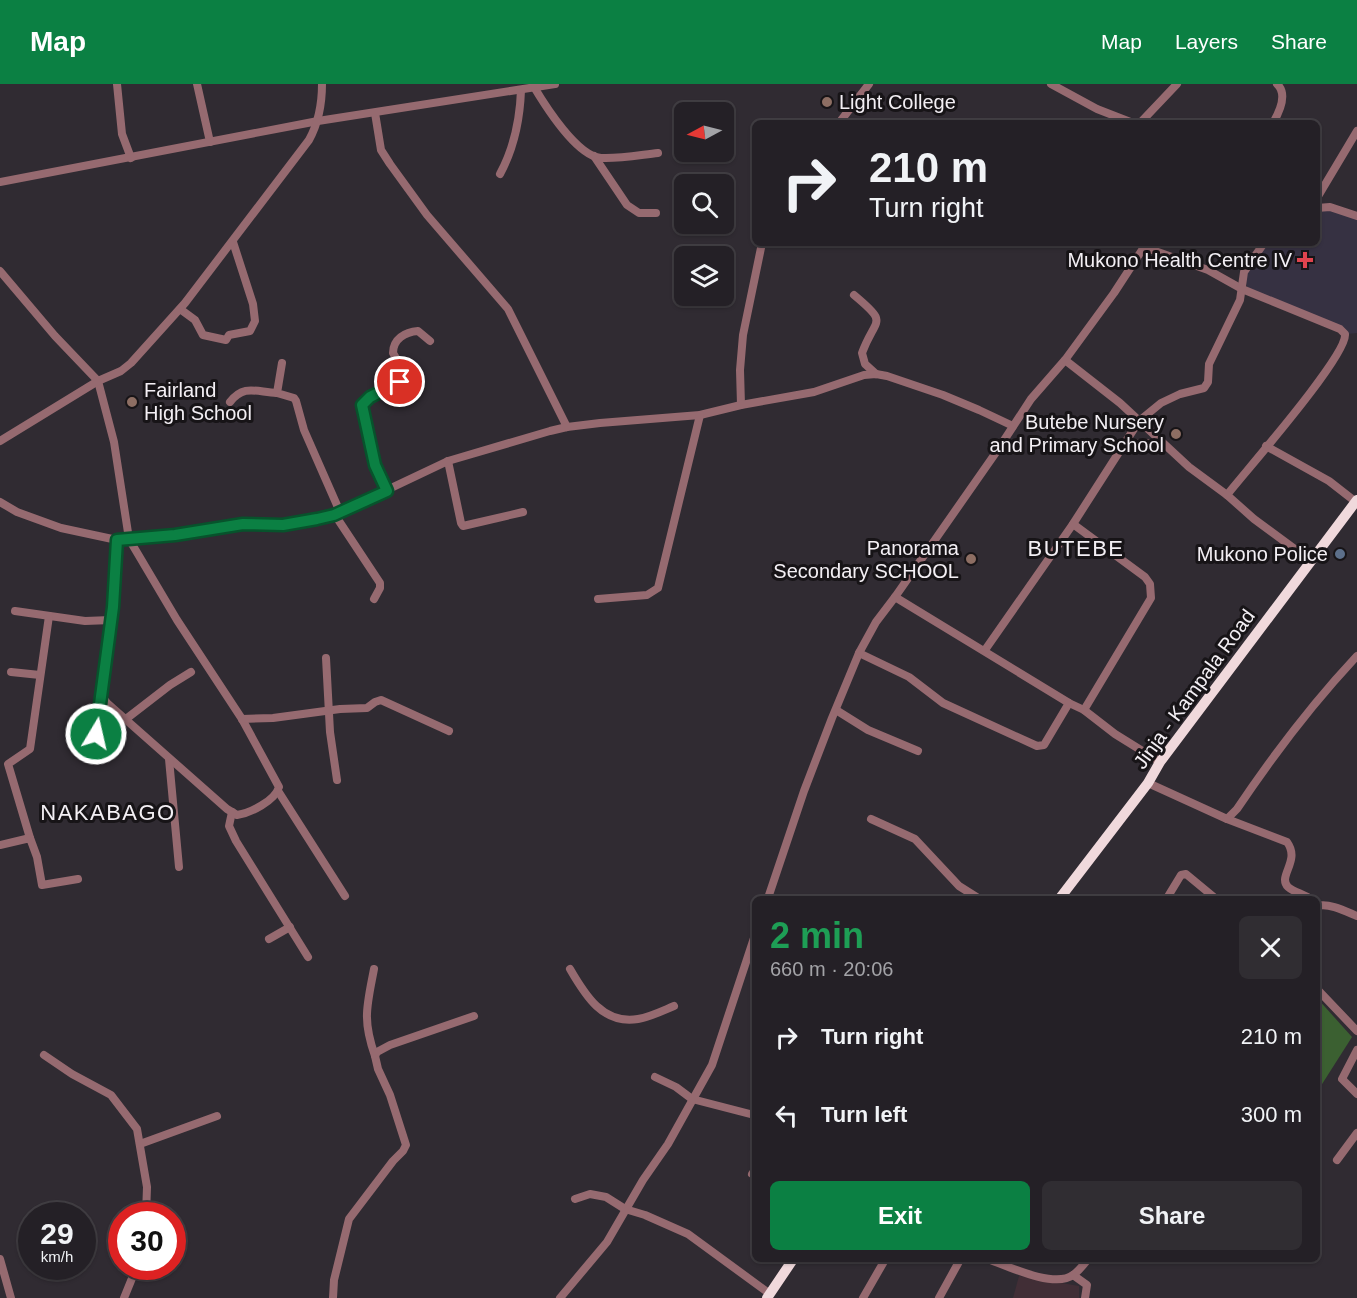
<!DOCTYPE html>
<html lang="en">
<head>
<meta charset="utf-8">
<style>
  :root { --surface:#242026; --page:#302d32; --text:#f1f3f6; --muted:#a3a3a7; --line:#413e43; --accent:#0b8043 }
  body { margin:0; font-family:Arial,sans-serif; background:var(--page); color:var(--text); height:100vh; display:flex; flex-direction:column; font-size:22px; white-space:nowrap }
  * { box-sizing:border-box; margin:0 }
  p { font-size:20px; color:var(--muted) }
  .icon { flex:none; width:33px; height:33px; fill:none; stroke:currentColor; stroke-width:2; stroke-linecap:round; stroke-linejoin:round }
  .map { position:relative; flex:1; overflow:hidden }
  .sheet { position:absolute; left:752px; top:812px; width:568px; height:366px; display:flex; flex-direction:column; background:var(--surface); border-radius:9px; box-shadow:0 2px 4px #0004,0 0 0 2px var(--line) }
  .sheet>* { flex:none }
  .banner { position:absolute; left:752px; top:36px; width:568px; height:126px; border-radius:9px; box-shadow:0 2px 4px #0004,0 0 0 2px var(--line); background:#242026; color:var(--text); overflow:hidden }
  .needle { width:39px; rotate:263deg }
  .fabs { position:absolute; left:674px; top:18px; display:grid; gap:12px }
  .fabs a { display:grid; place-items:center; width:60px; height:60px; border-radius:9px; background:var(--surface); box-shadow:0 2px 4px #0004,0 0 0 2px var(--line); font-size:30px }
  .speed { position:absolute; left:18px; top:1118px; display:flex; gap:12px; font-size:30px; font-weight:700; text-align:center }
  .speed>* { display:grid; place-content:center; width:78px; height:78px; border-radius:50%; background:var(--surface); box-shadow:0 2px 4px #0004,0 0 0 2px var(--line); line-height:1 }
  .speed small { font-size:15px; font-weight:400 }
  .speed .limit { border:9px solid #d22; background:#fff; color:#111 }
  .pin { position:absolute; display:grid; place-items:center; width:51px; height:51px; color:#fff; margin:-26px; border:3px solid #fff; border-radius:50%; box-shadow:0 2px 6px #0007 }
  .me { position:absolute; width:66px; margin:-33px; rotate:9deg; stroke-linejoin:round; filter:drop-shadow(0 0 4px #0008) }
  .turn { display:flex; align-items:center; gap:21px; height:126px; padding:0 18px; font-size:27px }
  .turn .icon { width:78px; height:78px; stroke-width:2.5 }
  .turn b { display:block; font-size:42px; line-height:51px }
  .round { display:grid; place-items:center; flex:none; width:63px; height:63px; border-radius:9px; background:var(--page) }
  .headline { display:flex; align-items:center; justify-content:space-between; height:102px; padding:0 18px }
  h1 { font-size:36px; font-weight:800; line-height:45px; color:#1e9e55 }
  .cta { display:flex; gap:12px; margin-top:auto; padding:12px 18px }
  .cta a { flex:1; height:69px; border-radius:9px; background:var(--accent); color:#fff; font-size:24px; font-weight:800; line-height:69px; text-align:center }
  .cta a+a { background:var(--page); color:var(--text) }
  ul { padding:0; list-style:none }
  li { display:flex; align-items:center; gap:18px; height:78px; padding:0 18px }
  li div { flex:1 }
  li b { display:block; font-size:22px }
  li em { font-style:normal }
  header { display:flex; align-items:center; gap:36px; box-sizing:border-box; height:84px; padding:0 30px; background:var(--accent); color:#fff }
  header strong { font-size:28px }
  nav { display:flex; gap:33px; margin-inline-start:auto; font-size:21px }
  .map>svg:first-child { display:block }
  .education { fill:#412e36 }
  .medical { fill:#363142 }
  .green { fill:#3b6031 }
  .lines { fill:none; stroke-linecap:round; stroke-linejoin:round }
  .minor { stroke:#966a70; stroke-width:8 }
  .highway { stroke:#f0d9dc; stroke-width:10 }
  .route-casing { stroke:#07532c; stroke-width:15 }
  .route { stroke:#0b8043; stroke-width:10 }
  .education-dot { fill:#8d6e63; stroke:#171417; stroke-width:2 }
  .health-dot { fill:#e0444e; stroke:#171417; stroke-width:2 }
  .service-dot { fill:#5c6f8a; stroke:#171417; stroke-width:2 }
  .labels { text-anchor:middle; stroke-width:6; stroke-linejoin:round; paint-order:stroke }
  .poi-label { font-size:20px; fill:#f3eff4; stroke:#171417; text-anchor:end }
  .street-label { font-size:20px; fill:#f3eff4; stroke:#171417 }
  .quarter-label { font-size:22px; letter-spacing:1.5px; fill:#f3eff4; stroke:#171417 }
</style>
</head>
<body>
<header>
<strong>Map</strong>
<nav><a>Map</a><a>Layers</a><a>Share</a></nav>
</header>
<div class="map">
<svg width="1357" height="1214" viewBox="0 0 1357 1214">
  <rect width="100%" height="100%" fill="#302b32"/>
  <path class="education" d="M1019,1192L1079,1202V1214H1013Z"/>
  <path class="medical" d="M1317,125H1325L1357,135V249L1347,250L1248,207L1244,190L1264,159H1317Z"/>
  <path class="green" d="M1317,914L1352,953L1317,1008Z"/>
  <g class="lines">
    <g class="minor">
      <path d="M117,0L122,50L131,74"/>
      <path d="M197,0L210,58"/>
      <path d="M1051,0L1097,25L1133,39"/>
      <path d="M534,3C546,23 577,72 601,74C619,75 640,71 658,69"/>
      <path d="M375,29L381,66L390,80L427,131L508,225L567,343"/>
      <path d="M839,39L869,0"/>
      <path d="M1140,39L1177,0"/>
      <path d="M1273,39C1280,27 1288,10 1277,0"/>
      <path d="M594,72L627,121L639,129H656"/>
      <path d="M500,90C514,64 520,35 521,6"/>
      <path d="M0,98L318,37L555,0"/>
      <path d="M1317,114L1357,47"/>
      <path d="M1317,124L1330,123L1357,132"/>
      <path d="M0,187L55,252L98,297L114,358L129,455L177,536L242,635L279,703C275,717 250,729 237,731L227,725L107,619L102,612L113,523L117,456"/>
      <path d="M854,211C890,241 875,233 862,269L865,280L876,290"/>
      <path d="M180,225L195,236L203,251L226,256L229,251L250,247L255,237L253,220L233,158"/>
      <path d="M1065,276L1114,209L1144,163L1208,186L1242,205L1340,245L1345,250C1348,271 1245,388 1227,411"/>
      <path d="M282,279L277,309L294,314L296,317L304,346L340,428"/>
      <path d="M230,318C244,300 256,308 277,309"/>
      <path d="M741,321L740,286L743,251L762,159"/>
      <path d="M0,357L98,297L121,287L131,279L185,219L309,56C319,38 322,21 322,0"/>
      <path d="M1266,362L1329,397L1356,418"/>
      <path d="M1122,365L1140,359L1163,360"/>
      <path d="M448,377L461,439L463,442L523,428"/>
      <path d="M387,407L375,381L362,321C374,309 396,305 406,291L393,269C393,255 405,248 418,247L430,257"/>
      <path d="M0,418L17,428L61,444L117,456L175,451L243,439L283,441L334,431L448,377L550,347L567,343L600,339L700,331L741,321L814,308L864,291L876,290L887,292L943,311L979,326L1013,342"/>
      <path d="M335,431L380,499V504L374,515"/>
      <path d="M1073,440L1145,493L1150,500L1151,514L1084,626"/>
      <path d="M895,513L1069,619L1084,626L1115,650L1160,678"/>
      <path d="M598,515L647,511L658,504L700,331"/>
      <path d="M15,527L85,537L111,536"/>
      <path d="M985,566L1073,440L1139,337L1161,319L1180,310L1204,304L1208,298L1209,280L1240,216L1244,188L1264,159"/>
      <path d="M859,569L909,593L943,619L1037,662L1044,661L1069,619"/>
      <path d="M326,574L330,648L337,696"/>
      <path d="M11,588L40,591"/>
      <path d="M836,626L868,646L918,667"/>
      <path d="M126,635L170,601L191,588"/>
      <path d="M242,635L273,634L340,625L367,624L375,618L381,616L449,647"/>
      <path d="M94,667L102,612"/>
      <path d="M169,675L179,783"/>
      <path d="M1148,699L1227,735L1237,725C1274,670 1312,620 1357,572"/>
      <path d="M278,707L345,812"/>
      <path d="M232,728L229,742L236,757L308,873"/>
      <path d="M871,735L915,755L959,802L978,814"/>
      <path d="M1227,735L1287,758C1301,777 1277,792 1288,803C1294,808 1303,810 1309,814"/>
      <path d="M30,754L8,680L30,665L49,532"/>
      <path d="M0,761L30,754L37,773L42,801L78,795"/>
      <path d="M768,814L804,707L832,634L859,569L876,538L895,513L997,367L1031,315L1065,276L1120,319L1189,383L1227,411L1254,435L1311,477"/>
      <path d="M1167,814L1181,791L1186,790L1215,814"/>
      <path d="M1317,822C1330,819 1345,827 1357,832"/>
      <path d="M269,855L290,843"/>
      <path d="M374,885C367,922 362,935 375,972"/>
      <path d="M570,885C585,911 603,941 638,935C650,933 662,927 674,922"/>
      <path d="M1317,905L1357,947"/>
      <path d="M1357,966L1342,995L1357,1010"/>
      <path d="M44,971L72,990L111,1011L137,1045L147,1103L146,1131"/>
      <path d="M655,993L676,1003L692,1015L754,1031"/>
      <path d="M140,1060L217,1032"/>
      <path d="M1337,1076L1357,1049"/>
      <path d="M752,1090L754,1091"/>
      <path d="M575,1115L590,1110L606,1113L625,1125L645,1131L688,1150L770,1210"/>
      <path d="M985,1174C1005,1181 1054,1205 1073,1191C1079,1187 1084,1180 1089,1174"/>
      <path d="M0,1175L11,1214"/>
      <path d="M1073,1191L1087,1201L1085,1214"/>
      <path d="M124,1214L137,1182"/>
      <path d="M333,1214L334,1196L349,1135L393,1077L403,1067L406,1061L390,1011L378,985L375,972L377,968L390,961L474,932"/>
      <path d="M560,1214L607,1158L643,1096L668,1060L712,981L754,854"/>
      <path d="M863,1214L886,1174"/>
      <path d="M939,1214L961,1174"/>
    </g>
    <g class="highway">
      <path d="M1060,814L1148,699L1160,678L1357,416"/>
      <path d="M767,1214L794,1174"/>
    </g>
  </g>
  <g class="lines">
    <defs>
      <path id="route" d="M96,650L113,523L117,456L175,451L243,440L283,441L317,435L334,431L387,407L375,381L362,321L370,313L400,298"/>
    </defs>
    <use href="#route" class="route-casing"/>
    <use href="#route" class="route"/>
  </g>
  <g class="education-dot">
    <circle cx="827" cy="18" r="6"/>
    <circle cx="132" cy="318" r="6"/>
    <circle cx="1176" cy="350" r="6"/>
    <circle cx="971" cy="475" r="6"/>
  </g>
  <path class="health-dot" d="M1302 167h6v6h6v6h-6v6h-6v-6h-6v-6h6z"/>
  <circle class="service-dot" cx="1340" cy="470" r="6"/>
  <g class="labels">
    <g class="poi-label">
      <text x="839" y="25" text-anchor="start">Light College</text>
      <text x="1292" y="183">Mukono Health Centre IV</text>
      <text x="144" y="313" text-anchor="start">Fairland<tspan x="144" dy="23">High School</tspan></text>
      <text x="1164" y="345">Butebe Nursery<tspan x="1164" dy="23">and Primary School</tspan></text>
      <text x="959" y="471">Panorama<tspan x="959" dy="23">Secondary SCHOOL</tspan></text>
      <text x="1328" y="477">Mukono Police</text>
    </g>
    <g class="street-label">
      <text transform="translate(1194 605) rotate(-54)" y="7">Jinja - Kampala Road</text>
    </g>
    <g class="quarter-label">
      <text x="1076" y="472">BUTEBE</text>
      <text x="108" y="736">NAKABAGO</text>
    </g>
  </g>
</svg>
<div class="fabs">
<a><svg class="needle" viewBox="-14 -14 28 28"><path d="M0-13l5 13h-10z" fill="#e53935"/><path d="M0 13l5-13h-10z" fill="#a3a3a7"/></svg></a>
<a><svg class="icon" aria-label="search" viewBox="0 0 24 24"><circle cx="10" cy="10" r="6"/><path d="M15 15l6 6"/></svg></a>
<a><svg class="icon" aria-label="layers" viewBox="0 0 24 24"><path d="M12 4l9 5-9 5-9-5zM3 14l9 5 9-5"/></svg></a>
</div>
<div class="speed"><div>29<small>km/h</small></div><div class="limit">30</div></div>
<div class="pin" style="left:400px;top:298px;background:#d93025"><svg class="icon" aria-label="arrive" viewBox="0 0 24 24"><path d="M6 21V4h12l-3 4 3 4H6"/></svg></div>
<svg class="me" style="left:96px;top:650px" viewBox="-20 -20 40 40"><circle r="17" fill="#0b8043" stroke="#fff" stroke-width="3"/><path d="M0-11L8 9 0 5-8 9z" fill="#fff"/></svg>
<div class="banner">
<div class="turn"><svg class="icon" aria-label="right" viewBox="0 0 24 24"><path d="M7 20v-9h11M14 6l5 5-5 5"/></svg><div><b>210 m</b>Turn right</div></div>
</div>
<section class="sheet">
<div class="headline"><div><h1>2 min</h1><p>660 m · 20:06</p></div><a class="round"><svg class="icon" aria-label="close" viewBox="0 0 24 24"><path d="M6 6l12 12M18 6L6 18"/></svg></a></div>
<ul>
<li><svg class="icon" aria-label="right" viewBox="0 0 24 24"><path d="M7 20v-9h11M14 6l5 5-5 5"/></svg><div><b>Turn right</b></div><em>210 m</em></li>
<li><svg class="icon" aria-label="left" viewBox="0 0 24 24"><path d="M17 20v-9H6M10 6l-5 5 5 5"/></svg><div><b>Turn left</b></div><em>300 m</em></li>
</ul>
<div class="cta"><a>Exit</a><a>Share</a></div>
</section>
</div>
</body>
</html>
